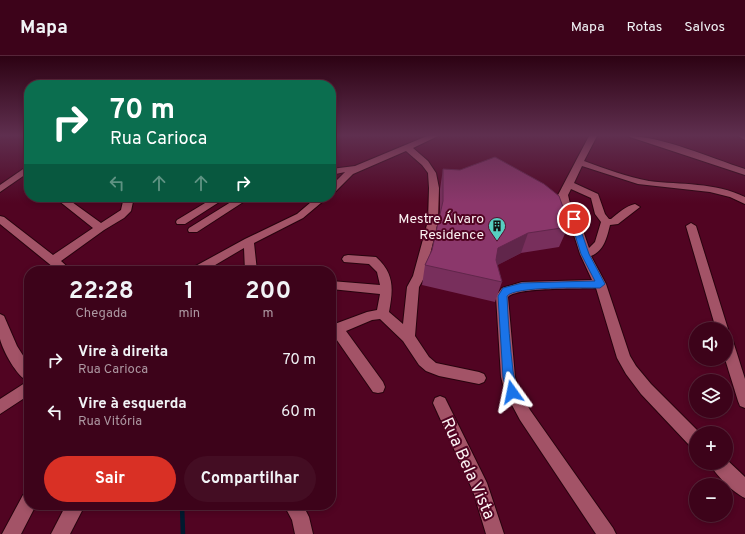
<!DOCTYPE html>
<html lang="pt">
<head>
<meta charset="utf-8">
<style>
  :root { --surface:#3d031a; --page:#440d23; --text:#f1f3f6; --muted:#ad98a2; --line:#562539; --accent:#d93025 }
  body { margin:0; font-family:Overpass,sans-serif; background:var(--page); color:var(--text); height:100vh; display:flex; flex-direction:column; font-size:15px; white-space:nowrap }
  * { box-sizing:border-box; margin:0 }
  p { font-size:13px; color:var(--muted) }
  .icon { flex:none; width:22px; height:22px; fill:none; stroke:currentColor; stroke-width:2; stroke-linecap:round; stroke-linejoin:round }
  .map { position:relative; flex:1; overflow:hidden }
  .details { position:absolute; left:24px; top:210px; width:312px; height:244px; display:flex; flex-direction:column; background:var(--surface); border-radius:16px; box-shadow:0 2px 6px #0003,0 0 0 1px var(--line) }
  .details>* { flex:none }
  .top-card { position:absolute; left:24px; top:24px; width:312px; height:122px; border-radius:16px; box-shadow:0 2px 6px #0003,0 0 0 1px var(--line); background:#0b6e4f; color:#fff; overflow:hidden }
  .buttons { position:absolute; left:689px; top:266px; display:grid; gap:8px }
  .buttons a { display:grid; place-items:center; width:44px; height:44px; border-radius:50%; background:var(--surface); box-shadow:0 2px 6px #0003,0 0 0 1px var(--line); font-size:20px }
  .pin { position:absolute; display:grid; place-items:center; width:34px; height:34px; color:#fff; margin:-17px; border:2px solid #fff; border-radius:50%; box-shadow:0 1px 4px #0007 }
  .me { position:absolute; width:44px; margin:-22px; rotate:348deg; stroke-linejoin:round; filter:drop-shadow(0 0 3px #0008) }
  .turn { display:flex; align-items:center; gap:14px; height:84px; padding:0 20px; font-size:18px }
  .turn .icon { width:52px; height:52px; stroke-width:2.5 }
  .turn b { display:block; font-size:28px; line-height:34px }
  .lanes { display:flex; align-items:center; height:38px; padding:0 20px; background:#0003; justify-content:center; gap:20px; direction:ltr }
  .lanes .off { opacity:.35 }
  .eta { display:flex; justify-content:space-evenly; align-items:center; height:68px; text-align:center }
  .eta b { font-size:24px; font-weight:700; line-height:28px }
  .action { display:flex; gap:8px; margin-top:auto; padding:8px 20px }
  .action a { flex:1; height:46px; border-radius:24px; background:var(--accent); color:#fff; font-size:16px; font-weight:700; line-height:46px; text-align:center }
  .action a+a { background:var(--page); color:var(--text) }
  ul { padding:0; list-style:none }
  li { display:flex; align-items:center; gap:12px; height:52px; padding:0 20px }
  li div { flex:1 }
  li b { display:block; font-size:15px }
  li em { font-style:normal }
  header { display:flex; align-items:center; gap:24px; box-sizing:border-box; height:56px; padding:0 20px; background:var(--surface); border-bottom:1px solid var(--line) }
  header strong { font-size:19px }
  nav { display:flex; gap:22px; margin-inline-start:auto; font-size:14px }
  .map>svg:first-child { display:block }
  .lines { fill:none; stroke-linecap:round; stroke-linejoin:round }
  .stream { stroke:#011a2f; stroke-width:4.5 }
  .minor-casing { stroke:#28030e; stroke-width:2 }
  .minor { fill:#a35367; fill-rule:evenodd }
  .wall { fill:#782f5c }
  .shaded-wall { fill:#61264b }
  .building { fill:#8b376b; stroke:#61264b }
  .route { fill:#1a73e8; stroke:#114b97 }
  .labels { text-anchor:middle; stroke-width:4; stroke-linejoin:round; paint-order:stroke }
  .poi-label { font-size:14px; fill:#fbf1f2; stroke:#510422; text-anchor:end }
  .near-street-label { font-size:17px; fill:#fbf1f2; stroke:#510422 }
</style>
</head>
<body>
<header>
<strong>Mapa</strong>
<nav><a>Mapa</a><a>Rotas</a><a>Salvos</a></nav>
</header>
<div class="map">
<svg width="745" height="478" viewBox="0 0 745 478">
  <rect width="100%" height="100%" fill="#510422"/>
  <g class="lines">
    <path class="stream" d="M182,449L183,478"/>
    <defs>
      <g id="minor">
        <path d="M427,80H438L413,92L428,105L436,117L439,132L438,165L425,220L419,231L415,280L429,301L436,307L479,316L484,318L486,322L484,326L479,328L439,320L426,315L419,309L403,285L380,263L372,264L346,275L383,326L385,331L383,336L378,337L373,336L332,277L331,272L332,269L367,256L377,254L380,238L331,233V225L380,229L377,216L369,208L344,206L342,203L344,200L348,199L376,201C395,218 393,234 389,256L403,268L407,231L413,220L428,165L429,132L428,117L422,109L406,95L353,118L334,137L331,138V130L345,116L331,119V113L355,110Z"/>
        <path d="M589,80H597L584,105C606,113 627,121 649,125C681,129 715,126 745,141V148L730,141L710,136L638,128L582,110L574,127L598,138L605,158L609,163H611C618,157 626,150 635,148L640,151L618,168L610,169C607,181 604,195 591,200L606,228L630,300L636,310L651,328L700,377H696V392L690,390L641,338L626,318L617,302L596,232C580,233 516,231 508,241L515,321L519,334L530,354L613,472L616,478H596L520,364L505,336L501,321L496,240L502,232L522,226L592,224L580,198L569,163L561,152L558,139ZM571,133L591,142L595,158L601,166L595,186L589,192L579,163L571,152L568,139Z"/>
        <path d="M627,80C662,80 711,102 745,113V119Z"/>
        <path d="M738,80H745V84Z"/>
        <path d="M29,109V116L0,136V129Z"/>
        <path d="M54,141H65L101,167L121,154L124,141H134L131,155L124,162L104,174L61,205L72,215H58L0,168V160L4,161L53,199L93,172Z"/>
        <path d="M215,141H227L185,168H177L176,166L177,164Z"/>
        <path d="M239,141H251L197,176H189L188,174L189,172Z"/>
        <path d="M317,141H328L303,162L254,187L257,215H245L244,192L205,215H190L192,212L245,183L297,158Z"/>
        <path d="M691,167L696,170L728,273L726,277V273H716L686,170Z"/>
        <path d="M0,258L4,260L17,290L29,309V339L0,358V343L28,325C17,321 3,295 0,283C0,276 0,266 0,258Z"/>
        <path d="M726,280L731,281L733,285L745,323V352L740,350L738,345L725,303Z"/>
        <path d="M440,340L445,342L487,427L504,478H486L473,435L433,347L435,342Z"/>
        <path d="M726,403L745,421V442C734,437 714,418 710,407H726Z"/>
        <path d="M29,436V449H36L21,478H2L23,439Z"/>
        <path d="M66,449H85L70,478H51Z"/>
        <path d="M284,449H303L309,461L313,478H295L292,464Z"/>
      </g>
    </defs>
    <use href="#minor" class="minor-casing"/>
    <use href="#minor" class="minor"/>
  </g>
  <path class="wall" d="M443,113L568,171L559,191L521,197L497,209L502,226L495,246L422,229L425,209L432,194L440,158V133Z"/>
  <path class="shaded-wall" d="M528,177L521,197L492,212L498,192Z"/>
  <path class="building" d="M495,101L544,128L559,140L563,151L570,159L568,171L528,177L498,192L496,204L502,226L425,209L432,194L443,145V113L460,114Z"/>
  <linearGradient id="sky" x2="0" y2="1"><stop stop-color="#2d0213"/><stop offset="0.54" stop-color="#5f2f4f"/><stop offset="1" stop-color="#5f2f4f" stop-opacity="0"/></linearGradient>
  <rect width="745" height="147" fill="url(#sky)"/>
  <path class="route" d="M574,160L577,163L589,198L605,228L600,232C584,232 515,230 507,240C508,265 510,290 513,315C514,323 519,333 516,340L512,341L508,340L503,321L498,240L503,232L522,227L595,225L581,198L570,163Z"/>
  <defs>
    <symbol id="building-pin" viewBox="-11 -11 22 30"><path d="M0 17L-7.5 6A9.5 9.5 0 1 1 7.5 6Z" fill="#57cec1" stroke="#510422"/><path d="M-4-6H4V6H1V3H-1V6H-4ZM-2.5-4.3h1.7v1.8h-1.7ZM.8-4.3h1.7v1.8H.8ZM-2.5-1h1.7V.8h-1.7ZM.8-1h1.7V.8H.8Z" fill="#111"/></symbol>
  </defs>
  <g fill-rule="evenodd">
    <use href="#building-pin" x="487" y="160" width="20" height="27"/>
  </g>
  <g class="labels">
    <g class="poi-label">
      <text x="484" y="167">Mestre Álvaro<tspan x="484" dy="16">Residence</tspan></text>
    </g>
    <g class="near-street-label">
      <text transform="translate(469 412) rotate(66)" y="6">Rua Bela Vista</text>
    </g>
  </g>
</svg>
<div class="buttons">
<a><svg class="icon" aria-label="sound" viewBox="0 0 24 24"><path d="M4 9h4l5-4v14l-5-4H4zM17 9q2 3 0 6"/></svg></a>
<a><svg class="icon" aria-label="layers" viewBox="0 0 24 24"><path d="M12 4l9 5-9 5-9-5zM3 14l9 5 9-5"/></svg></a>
<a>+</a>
<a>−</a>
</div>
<div class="pin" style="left:574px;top:163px;background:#d93025"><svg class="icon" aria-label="arrive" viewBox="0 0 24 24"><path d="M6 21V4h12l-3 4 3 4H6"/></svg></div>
<svg class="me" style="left:512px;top:336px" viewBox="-20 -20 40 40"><path d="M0-17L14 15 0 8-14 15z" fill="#1a73e8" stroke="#fff" stroke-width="4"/></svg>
<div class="top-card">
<div class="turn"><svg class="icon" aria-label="right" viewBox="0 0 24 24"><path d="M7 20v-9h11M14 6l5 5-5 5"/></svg><div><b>70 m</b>Rua Carioca</div></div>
<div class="lanes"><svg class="icon off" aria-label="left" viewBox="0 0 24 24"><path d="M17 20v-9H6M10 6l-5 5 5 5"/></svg><svg class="icon off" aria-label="ahead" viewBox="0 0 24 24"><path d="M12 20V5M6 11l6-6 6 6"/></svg><svg class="icon off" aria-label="ahead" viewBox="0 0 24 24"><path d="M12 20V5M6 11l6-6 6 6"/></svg><svg class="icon" aria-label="right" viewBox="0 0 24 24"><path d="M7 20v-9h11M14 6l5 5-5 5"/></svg></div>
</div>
<section class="details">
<div class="eta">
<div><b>22:28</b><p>Chegada</p></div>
<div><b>1</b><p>min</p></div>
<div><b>200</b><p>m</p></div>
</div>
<ul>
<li><svg class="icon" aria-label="right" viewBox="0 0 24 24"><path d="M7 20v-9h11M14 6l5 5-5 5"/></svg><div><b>Vire à direita</b><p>Rua Carioca</p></div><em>70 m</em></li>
<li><svg class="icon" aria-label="left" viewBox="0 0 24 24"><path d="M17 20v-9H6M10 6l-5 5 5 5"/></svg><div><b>Vire à esquerda</b><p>Rua Vitória</p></div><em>60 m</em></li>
</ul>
<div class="action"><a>Sair</a><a>Compartilhar</a></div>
</section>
</div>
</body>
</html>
